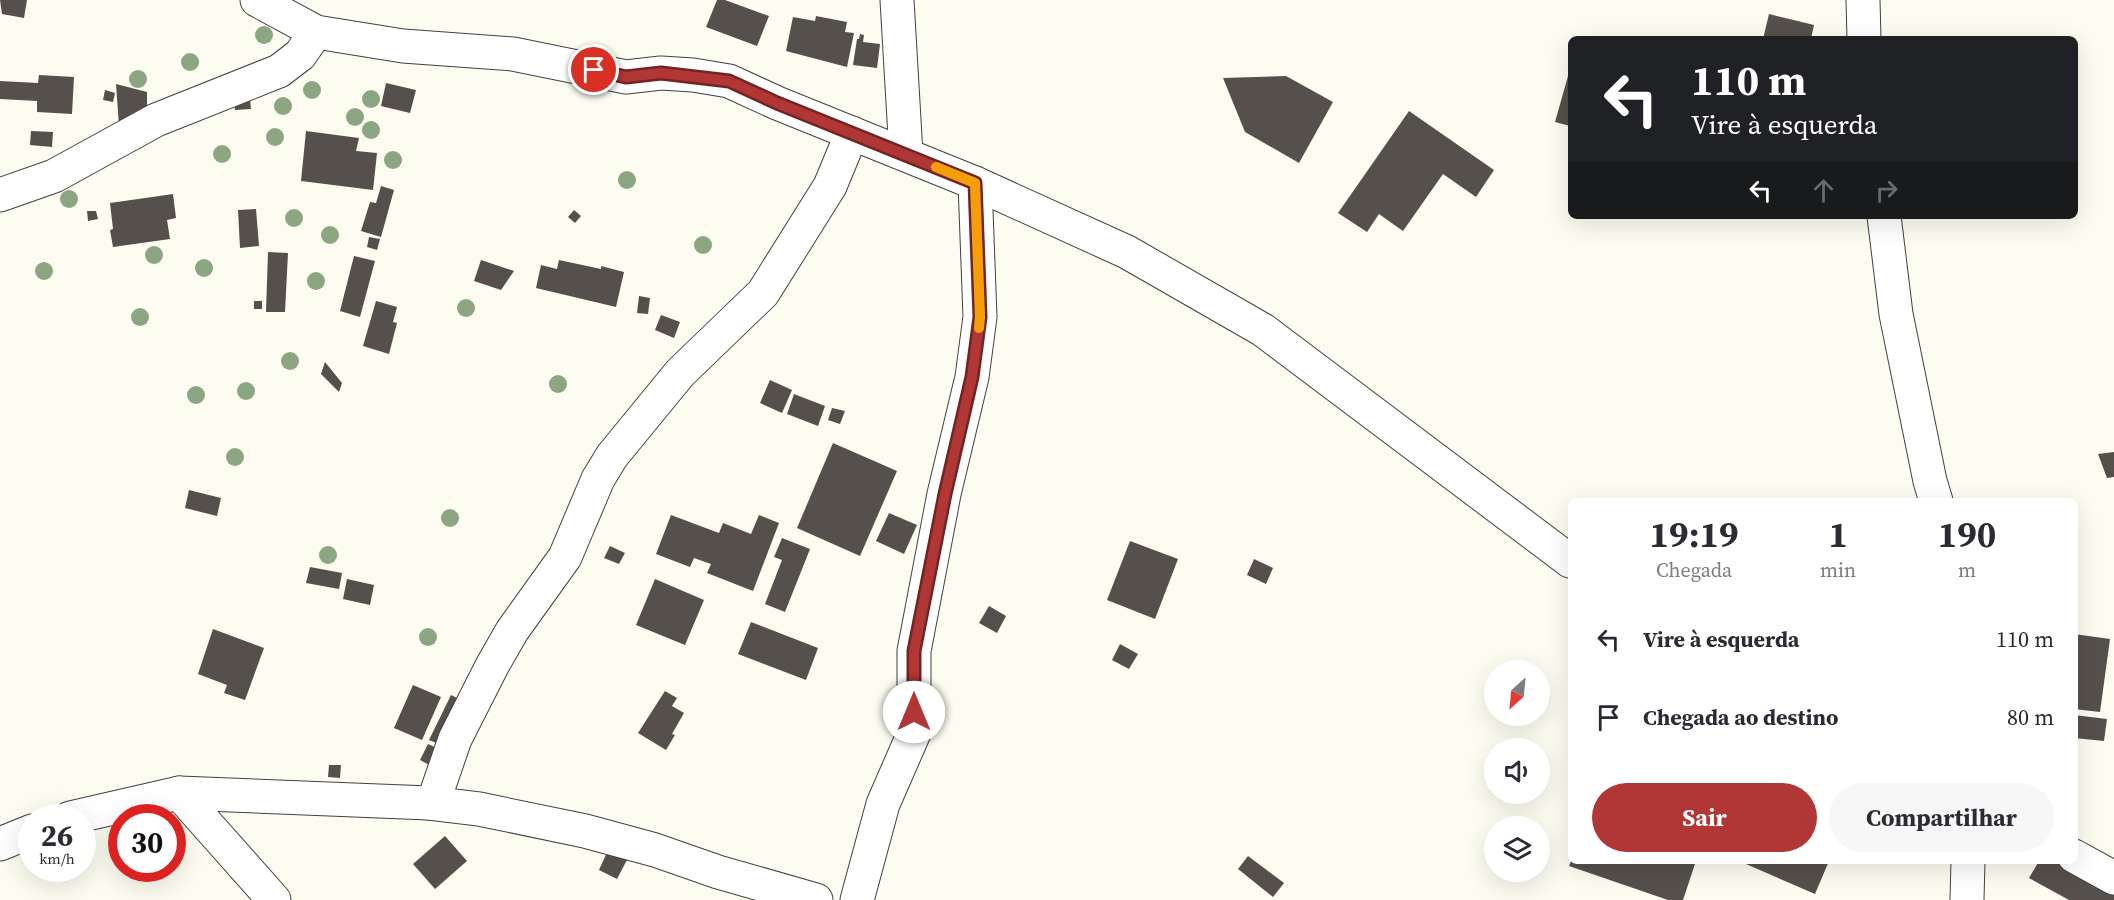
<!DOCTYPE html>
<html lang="pt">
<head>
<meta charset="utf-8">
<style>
  :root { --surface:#fff; --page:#f7f7f7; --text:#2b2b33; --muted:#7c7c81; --accent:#b03735 }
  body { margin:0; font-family:"Source Serif 4",serif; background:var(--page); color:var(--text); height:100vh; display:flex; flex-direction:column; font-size:22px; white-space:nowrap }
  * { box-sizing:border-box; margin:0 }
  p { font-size:20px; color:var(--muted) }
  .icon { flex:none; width:33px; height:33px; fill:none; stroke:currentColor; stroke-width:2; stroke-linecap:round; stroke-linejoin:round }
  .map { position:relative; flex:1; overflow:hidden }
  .side { position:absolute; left:1568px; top:498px; width:510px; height:366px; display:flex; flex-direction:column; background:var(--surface); border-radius:9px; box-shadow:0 6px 24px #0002 }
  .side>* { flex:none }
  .top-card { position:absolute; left:1568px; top:36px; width:510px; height:183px; border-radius:9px; box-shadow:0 6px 24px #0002; background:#202124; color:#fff; overflow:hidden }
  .needle { width:39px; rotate:207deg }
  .buttons { position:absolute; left:1484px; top:660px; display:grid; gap:12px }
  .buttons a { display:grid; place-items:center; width:66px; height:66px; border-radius:50%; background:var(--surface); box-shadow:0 6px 24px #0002; font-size:30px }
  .speed { position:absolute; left:18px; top:804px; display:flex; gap:12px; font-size:30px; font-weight:700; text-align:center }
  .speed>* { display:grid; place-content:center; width:78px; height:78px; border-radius:50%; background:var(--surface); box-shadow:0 6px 24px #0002; line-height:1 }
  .speed small { font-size:15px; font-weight:400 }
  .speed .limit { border:9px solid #d22; background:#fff; color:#111 }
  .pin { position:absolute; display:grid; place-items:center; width:51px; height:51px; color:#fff; margin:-26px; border:3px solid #fff; border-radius:50%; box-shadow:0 2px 6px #0007 }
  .me { position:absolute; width:66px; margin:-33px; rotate:0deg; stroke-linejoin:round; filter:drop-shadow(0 0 4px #0008) }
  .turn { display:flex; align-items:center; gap:21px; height:126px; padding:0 24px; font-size:27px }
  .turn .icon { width:78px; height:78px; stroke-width:2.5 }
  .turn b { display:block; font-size:42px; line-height:51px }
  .lanes { display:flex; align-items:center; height:57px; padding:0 24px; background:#0003; justify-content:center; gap:30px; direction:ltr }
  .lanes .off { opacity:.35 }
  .eta { display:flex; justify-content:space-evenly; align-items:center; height:102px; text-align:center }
  .eta b { font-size:36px; font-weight:700; line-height:42px }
  .cta { display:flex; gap:12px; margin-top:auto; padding:12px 24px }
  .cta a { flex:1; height:69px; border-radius:36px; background:var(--accent); color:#fff; font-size:24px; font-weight:700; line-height:69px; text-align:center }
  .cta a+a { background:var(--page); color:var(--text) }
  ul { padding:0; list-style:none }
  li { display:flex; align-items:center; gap:18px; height:78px; padding:0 24px }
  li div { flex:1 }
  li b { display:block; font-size:22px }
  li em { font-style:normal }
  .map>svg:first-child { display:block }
  .building { fill:#56504c }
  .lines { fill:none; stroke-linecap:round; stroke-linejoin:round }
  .minor-casing { stroke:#414141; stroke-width:35 }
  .minor { stroke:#fff; stroke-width:33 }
  .tree { fill:#8ba681 }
  .route-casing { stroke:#722422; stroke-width:15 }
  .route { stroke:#b03735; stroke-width:10 }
  .slow { stroke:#f59e0b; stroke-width:10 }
</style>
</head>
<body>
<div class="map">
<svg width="2114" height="900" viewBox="0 0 2114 900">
  <rect width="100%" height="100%" fill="#fdfcf1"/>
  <g class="building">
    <path d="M0,0H27L24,18L2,14Z"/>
    <path d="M717,0H725L769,16L757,46L706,27Z"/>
    <path d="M1769,14L1814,25L1811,39H1763Z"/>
    <path d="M816,16L847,22L845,32L854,33L847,67L786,51L793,17L815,21Z"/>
    <path d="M860,34L864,35L863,42L880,44L877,68L853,65L857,39H859Z"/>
    <path d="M1570,69V126L1555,122Z"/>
    <path d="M39,75L74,77L72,114L37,112V101L0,99V81L38,83Z"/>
    <path d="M1286,76L1333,102L1299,163L1245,132L1223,78Z"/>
    <path d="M386,83L416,90L410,113L381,106Z"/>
    <path d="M116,84L147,92V111L119,126Z"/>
    <path d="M105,90L115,93L113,102L103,100Z"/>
    <path d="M250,99L251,109L235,110L234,102Z"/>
    <path d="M1409,111L1494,170L1476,197L1443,174L1403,231L1379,214L1367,232L1338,213Z"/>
    <path d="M31,131L53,132L52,147L30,145Z"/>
    <path d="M306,131L359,138L356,151L377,153L373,190L301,181Z"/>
    <path d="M381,186L394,190L381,237L361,231L370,202L376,203Z"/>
    <path d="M173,194L176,218L167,220L170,239L113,247L110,230L113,229L110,203Z"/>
    <path d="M256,209L259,246L240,248L238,210Z"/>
    <path d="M574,210L581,216L575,223L568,217Z"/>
    <path d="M87,211H96L98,219L88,221Z"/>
    <path d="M369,237L380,239L377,250L367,247Z"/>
    <path d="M268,252L288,253L285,312H266Z"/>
    <path d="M354,256L375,261L360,317L340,311Z"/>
    <path d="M481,260L514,271L501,290L474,281Z"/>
    <path d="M559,260L601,269V266L624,272L616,307L536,288L541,265L557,269Z"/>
    <path d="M639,296L650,298L648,314L637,313Z"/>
    <rect x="254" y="301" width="8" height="8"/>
    <path d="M376,301L397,307L393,322L397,323L389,354L363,346Z"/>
    <path d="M661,315L680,322L674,338L655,330Z"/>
    <path d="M325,362L342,383L339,392L321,374Z"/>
    <path d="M770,380L792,390L782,413L760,403Z"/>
    <path d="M794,394L825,406L818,426L787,414Z"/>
    <path d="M832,408L845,411L840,424L828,420Z"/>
    <path d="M833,443L897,471L860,556L797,528Z"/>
    <path d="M2114,452V477L2107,478L2098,454Z"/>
    <path d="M189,490L221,498L217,516L185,508Z"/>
    <path d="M889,513L917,525L904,554L876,541Z"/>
    <path d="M671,515L719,533L723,523L751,534L759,515L779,523L753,591L707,573L711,564L694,558L690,567L656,554Z"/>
    <path d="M782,538L810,549L785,612L765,604L782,560L774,557Z"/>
    <path d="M1130,541L1178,559L1155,619L1107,600Z"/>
    <path d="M610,546L625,553L619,564L604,558Z"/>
    <path d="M1254,559L1273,568L1266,584L1247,575Z"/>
    <path d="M310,567L342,573L339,589L306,583Z"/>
    <path d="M347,579L374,585L370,605L343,599Z"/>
    <path d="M655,579L704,600L685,645L636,625Z"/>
    <path d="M989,606L1006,616L997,633L979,623Z"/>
    <path d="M751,622L818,648L806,680L738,654Z"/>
    <path d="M213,629L264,648L245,700L224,693L227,685L198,674Z"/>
    <path d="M2074,634L2110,639L2100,712L2074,709Z"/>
    <path d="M1120,644L1138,654L1129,669L1112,660Z"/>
    <path d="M413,685L441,697L422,740L394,728Z"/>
    <path d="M665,691L677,698L672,706L684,713L672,734L675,735L666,750L638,733Z"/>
    <path d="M451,695L463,701L441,745L429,740Z"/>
    <path d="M2074,715L2107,719L2104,741L2074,738Z"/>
    <path d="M428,744L441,750L433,767L420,760Z"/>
    <path d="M329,765H341L340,778L328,777Z"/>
    <path d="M445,836L467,861L435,889L413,864Z"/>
    <path d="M609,848L628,858L617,879L599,870Z"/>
    <path d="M1248,856L1284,883L1273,897L1238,869Z"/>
    <path d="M1571,861H1696L1683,900H1668L1569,866Z"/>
    <path d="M1739,861H1829L1815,894Z"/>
    <path d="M2039,861H2066L2114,887V900H2069L2029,878Z"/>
  </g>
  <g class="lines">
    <defs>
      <g id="minor">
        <path d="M257,0L316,32L403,46L513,54L626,77L661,73L693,75L729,81L777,103L975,183L1127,252L1263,330L1570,561"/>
        <path d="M897,0L906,154"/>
        <path d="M1863,0L1864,39"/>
        <path d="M0,195L54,176L156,120L279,71L300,55L316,32"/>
        <path d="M1884,216L1896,314L1930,481L1936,501"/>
        <path d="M179,793L274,900"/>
        <path d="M429,803L434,800L455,739L492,666L512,631L565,557L598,479L612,456L680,373L763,293L830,186L852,133"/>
        <path d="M70,818L179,793L429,803L479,809L585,831L655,850L718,872L816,900"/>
        <path d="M0,844L32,831"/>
        <path d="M2074,856L2114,878"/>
        <path d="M857,900L883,804L914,733V651L944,494L972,377L980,317L975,183"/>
        <path d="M1967,900L1968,861"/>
      </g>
    </defs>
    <use href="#minor" class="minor-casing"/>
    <use href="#minor" class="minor"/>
  </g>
  <g class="tree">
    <circle cx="264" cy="35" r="9"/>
    <circle cx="190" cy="62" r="9"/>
    <circle cx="138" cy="79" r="9"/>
    <circle cx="312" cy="90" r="9"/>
    <circle cx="371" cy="99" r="9"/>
    <circle cx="283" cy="106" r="9"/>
    <circle cx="355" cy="117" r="9"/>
    <circle cx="371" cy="130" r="9"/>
    <circle cx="275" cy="137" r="9"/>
    <circle cx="222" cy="154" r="9"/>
    <circle cx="393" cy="160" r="9"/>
    <circle cx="627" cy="180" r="9"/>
    <circle cx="69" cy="199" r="9"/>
    <circle cx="294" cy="218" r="9"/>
    <circle cx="330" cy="235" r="9"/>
    <circle cx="703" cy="245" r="9"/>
    <circle cx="154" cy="255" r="9"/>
    <circle cx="204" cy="268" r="9"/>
    <circle cx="44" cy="271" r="9"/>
    <circle cx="316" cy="281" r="9"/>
    <circle cx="466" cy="308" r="9"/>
    <circle cx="140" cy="317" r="9"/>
    <circle cx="290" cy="361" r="9"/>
    <circle cx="558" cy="384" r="9"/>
    <circle cx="246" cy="391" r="9"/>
    <circle cx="196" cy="395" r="9"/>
    <circle cx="235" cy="457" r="9"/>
    <circle cx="450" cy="518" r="9"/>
    <circle cx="328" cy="555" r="9"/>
    <circle cx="428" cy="637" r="9"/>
  </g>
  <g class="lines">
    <defs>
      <path id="route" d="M594,70L626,77L661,73L729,81L777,103L975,183L980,317L972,377L945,494L914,651V712"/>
    </defs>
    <use href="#route" class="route-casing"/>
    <use href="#route" class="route"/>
    <path class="slow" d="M936,167L975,183L980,317L979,328"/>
  </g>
</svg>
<div class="buttons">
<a><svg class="needle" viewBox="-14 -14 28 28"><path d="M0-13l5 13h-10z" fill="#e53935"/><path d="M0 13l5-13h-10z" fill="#7c7c81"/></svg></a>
<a><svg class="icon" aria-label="sound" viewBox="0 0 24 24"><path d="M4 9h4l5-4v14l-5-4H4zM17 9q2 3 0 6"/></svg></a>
<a><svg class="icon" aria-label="layers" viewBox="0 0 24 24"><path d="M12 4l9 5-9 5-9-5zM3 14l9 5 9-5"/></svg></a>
</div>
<div class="speed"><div>26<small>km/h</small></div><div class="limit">30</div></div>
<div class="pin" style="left:594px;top:70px;background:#d93025"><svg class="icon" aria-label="arrive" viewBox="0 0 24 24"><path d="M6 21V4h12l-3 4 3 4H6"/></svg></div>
<svg class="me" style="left:914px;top:712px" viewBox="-20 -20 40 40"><circle r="19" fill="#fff"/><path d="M0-13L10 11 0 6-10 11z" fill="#b03735"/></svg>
<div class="top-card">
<div class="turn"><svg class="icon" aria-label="left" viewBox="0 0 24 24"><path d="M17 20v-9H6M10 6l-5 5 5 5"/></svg><div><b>110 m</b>Vire à esquerda</div></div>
<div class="lanes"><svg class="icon" aria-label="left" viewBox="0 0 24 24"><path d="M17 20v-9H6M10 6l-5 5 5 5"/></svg><svg class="icon off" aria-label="ahead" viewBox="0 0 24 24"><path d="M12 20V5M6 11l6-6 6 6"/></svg><svg class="icon off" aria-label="right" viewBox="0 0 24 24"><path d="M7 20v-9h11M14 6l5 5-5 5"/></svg></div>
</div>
<section class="side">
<div class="eta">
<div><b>19:19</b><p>Chegada</p></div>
<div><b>1</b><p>min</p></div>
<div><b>190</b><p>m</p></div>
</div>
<ul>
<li><svg class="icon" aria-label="left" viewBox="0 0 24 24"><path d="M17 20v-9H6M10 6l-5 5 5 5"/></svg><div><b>Vire à esquerda</b></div><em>110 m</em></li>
<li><svg class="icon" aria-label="arrive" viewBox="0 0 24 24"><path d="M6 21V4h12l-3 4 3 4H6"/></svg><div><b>Chegada ao destino</b></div><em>80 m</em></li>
</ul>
<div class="cta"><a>Sair</a><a>Compartilhar</a></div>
</section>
</div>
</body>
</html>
